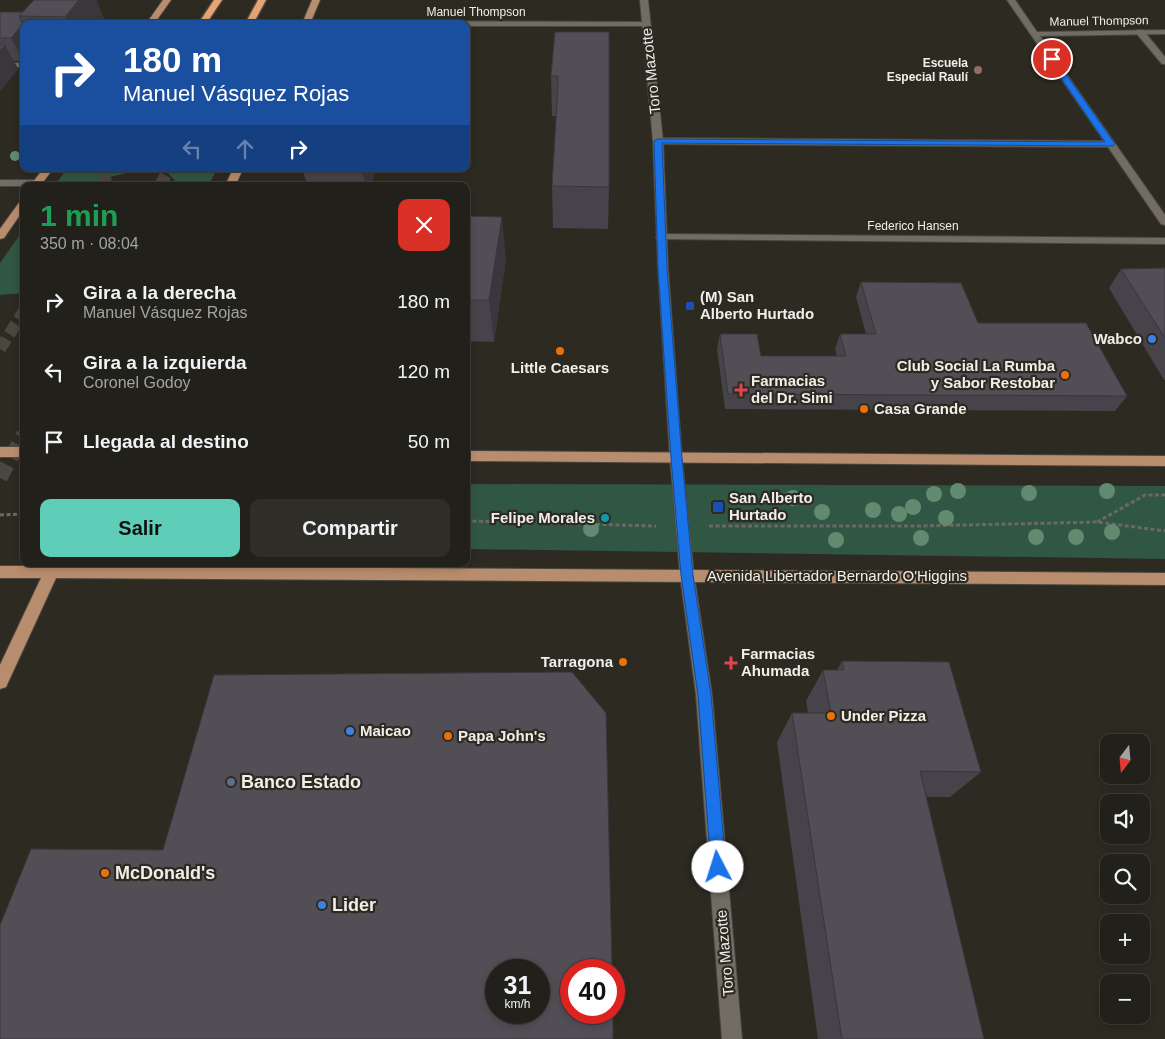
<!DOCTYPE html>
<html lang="es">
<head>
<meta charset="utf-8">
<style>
  :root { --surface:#22201a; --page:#2e2d27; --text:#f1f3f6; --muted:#a2a3a2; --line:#3f3e39; --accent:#5eceb8 }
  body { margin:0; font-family:Arial,sans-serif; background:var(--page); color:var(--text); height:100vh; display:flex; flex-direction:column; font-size:19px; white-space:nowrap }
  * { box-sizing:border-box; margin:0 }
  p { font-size:16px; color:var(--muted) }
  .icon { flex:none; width:28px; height:28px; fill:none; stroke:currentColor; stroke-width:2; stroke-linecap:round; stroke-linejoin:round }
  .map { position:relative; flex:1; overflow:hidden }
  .details { position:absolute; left:20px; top:182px; width:450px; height:385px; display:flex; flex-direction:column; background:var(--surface); border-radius:10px; box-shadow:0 2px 8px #0003,0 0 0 1px var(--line) }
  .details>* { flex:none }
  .hud { position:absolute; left:20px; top:20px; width:450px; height:152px; border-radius:10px; box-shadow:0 2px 8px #0003,0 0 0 1px var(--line); background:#1a4fa0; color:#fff; overflow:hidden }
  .needle { width:32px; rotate:196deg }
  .buttons { position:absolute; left:1100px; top:734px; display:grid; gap:10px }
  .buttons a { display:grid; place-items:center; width:50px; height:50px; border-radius:10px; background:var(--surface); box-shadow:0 2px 8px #0003,0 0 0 1px var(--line); font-size:25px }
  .speed { position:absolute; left:485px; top:959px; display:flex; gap:10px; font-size:25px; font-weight:700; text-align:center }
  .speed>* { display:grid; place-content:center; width:65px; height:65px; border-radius:50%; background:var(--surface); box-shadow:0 2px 8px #0003,0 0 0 1px var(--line); line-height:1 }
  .speed small { font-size:12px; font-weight:400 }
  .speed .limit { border:8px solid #d22; background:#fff; color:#111 }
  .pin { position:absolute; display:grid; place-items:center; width:42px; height:42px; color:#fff; margin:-21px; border:2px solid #fff; border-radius:50%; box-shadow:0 1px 5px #0007 }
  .me { position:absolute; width:55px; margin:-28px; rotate:355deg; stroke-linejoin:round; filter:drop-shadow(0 0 4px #0008) }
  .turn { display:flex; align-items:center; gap:18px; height:105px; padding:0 20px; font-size:22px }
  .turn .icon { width:65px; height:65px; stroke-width:2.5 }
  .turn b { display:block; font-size:35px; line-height:42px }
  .lanes { display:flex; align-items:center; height:48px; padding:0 20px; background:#0003; justify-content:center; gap:25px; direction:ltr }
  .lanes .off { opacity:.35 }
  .round { display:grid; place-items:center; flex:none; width:52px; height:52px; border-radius:10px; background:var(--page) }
  .summary { display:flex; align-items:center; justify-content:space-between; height:85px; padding:0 20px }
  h1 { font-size:30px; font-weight:700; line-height:38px; color:#1e9e55 }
  .cta { display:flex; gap:10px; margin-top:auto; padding:10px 20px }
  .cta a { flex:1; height:58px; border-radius:10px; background:var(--accent); color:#111; font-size:20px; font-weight:700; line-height:58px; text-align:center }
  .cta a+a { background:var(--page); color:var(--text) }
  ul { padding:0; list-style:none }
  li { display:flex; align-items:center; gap:15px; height:70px; padding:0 20px }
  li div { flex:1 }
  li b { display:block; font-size:19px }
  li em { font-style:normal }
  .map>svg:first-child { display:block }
  .green { fill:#305743 }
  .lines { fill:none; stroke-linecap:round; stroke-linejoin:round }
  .motorway-tunnel-far2 { stroke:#4a4740; stroke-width:9; stroke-dasharray:9 4.5; stroke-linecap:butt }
  .motorway-tunnel-far1 { stroke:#4a4740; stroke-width:12; stroke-dasharray:12 5.5; stroke-linecap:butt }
  .motorway-tunnel { stroke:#4a4740; stroke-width:15; stroke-dasharray:15 8; stroke-linecap:butt }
  .service-casing { stroke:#4a4740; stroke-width:2 }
  .minor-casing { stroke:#4a4740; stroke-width:2 }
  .tertiary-casing { stroke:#4a4740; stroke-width:2 }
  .primary-casing { stroke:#4a4740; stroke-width:2 }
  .motorway-casing { stroke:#4a4740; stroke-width:3 }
  .path { stroke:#6c6962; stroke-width:3; stroke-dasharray:4 2.5; stroke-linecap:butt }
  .service { fill:#716d64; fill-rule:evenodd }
  .minor { fill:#716d64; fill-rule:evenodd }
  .tertiary { fill:#716d64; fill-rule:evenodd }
  .primary { fill:#b88d6d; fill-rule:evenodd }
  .motorway { fill:#e8a373; fill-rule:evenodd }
  .tree { fill:#628a71 }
  .wall { fill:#47434a }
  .shaded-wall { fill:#39373c }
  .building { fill:#524e56; stroke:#39373c; fill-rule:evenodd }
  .route { fill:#1a73e8; stroke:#114b97 }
  .education-dot { fill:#8d6e63; stroke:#2d2a22; stroke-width:2 }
  .transit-dot { fill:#1a4fb4; stroke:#2d2a22; stroke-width:2 }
  .shop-dot { fill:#3f7fe0; stroke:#2d2a22; stroke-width:2 }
  .food-dot { fill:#e8710a; stroke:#2d2a22; stroke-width:2 }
  .health-dot { fill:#e0444e; stroke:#2d2a22; stroke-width:2 }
  .culture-dot { fill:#0f9aa8; stroke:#2d2a22; stroke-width:2 }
  .service-dot { fill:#5c6f8a; stroke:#2d2a22; stroke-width:2 }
  .labels { text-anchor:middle; stroke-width:4.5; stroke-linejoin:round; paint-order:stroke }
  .far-street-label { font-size:12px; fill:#f0eee9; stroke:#2d2a22 }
  .far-poi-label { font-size:12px; font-weight:bold; fill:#f0eee9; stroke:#2d2a22; text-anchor:end }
  .street-label { font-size:15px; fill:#f0eee9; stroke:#2d2a22 }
  .poi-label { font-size:15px; font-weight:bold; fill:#f0eee9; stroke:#2d2a22; text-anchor:start }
  .near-poi-label { font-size:18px; font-weight:bold; fill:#f0eee9; stroke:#2d2a22; text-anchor:start }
</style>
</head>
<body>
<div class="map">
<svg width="1165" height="1039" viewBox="0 0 1165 1039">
  <rect width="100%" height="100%" fill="#2d2a22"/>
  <g class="green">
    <path d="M67,169H133L131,172L102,179L106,186H54Z"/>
    <path d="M167,169H217L208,186H180L167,172Z"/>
    <path d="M24,229V293L0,295V263Z"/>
    <path d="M466,484L1165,486V559L466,549Z"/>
  </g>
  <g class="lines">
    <g class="motorway-tunnel-far2">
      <path d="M110,172L111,169"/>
      <path d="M168,172L169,169"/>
    </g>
    <g class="motorway-tunnel-far1">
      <path d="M101,186L110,170"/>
      <path d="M160,186L168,170"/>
      <path d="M0,349L24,311"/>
    </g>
    <path class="motorway-tunnel" d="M0,478L24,434"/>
    <defs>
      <g id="service">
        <path d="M1137,30H1143L1165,57V64H1162L1137,34Z"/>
        <path d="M0,180H38L43,183L38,186H0Z"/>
      </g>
      <g id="minor">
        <path d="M1007,0H1015L1037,32L1165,30V34L1040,36L1165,215V225L1161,224L1108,147L658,144L653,141L658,138L1104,141Z"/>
        <path d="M303,21L646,22L650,24L646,26H466V24H303Z"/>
        <rect x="0" y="63" width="24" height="4"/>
        <path d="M661,234L1165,238V244L657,239L656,237Z"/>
      </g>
      <path id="tertiary" d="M640,0H648L663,141L668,268L682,458L694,575L712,695L742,1039H722L696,695L680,575L670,458L658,268L653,141Z"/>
      <g id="primary">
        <path d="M163,0H171L154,24H146Z"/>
        <path d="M312,0H320L310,24H302Z"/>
        <path d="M43,169H53L40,186H30Z"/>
        <path d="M233,169H243L235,186H225Z"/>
        <path d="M24,199V209L4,238L0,239V229L21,200Z"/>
        <rect x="0" y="447" width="24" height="10"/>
        <path d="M466,451L1165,456V466L466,461Z"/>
        <path d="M48,564H62L61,566L1165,573V585L56,578L6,687L0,689V665L41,578H0V566H47Z"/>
      </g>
      <g id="motorway">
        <path d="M214,0H222L206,24H198Z"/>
        <path d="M258,0H266L253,24H245Z"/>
      </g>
    </defs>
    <use href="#service" class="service-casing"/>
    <use href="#minor" class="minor-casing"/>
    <use href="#tertiary" class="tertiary-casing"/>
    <use href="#primary" class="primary-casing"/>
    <use href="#motorway" class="motorway-casing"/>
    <g class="path">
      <path d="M0,515L24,514"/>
      <path d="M466,521L656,526"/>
      <path d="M1097,522L1145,495H1165"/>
      <path d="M709,526H921L1097,522L1165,531"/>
    </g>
    <use href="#service" class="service"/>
    <use href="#minor" class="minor"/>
    <use href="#tertiary" class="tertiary"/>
    <use href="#primary" class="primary"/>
    <use href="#motorway" class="motorway"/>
  </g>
  <g class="tree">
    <circle cx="15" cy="156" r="5"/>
    <circle cx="958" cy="491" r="8"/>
    <circle cx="1107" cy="491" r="8"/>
    <circle cx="1029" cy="493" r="8"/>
    <circle cx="934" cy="494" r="8"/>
    <circle cx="793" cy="498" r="8"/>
    <circle cx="913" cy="507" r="8"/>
    <circle cx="873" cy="510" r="8"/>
    <circle cx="822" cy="512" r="8"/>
    <circle cx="899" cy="514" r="8"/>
    <circle cx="946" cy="518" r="8"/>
    <circle cx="591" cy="529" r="8"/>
    <circle cx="1112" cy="532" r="8"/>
    <circle cx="1036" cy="537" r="8"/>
    <circle cx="1076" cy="537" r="8"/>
    <circle cx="921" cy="538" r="8"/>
    <circle cx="836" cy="540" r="8"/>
  </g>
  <g class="wall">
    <path d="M96,0L106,24H24V61H14L18,69L0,91V12H23Z"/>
    <path d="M555,32L609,187L608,229L553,228L552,186L556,116H552L551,76Z"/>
    <path d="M302,169H376L371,186H308Z"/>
    <path d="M466,216L506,259L494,342L466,341Z"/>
    <path d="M1165,268V380H1164L1109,288L1121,269Z"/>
    <path d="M861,282L978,323L1127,396L1115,411L725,409L717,349L720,334L761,356H837L835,349L840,334H866L856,297Z"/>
    <path d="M842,661L981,772L950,797H926L984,1039H818L777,742L792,713H808L806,701L823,670H837Z"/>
  </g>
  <g class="shaded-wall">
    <path d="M79,0H96L106,24H68L65,17Z"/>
    <path d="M23,24L24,25V61L11,38Z"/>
    <path d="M5,45L18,69L0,91V51Z"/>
    <path d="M361,169H376L371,186H366Z"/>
    <path d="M502,217L506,259L494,342L489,300Z"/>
  </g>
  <g class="building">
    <path d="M34,0H79L65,17L19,16Z"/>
    <path d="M0,12H23L19,16L23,24L11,38H0Z"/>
    <path d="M555,32H609V187L552,186L558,87V76H551Z"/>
    <path d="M0,45H5L0,51Z"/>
    <path d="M466,216L502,217L489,300H466Z"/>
    <path d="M1165,268V338L1121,269Z"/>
    <path d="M861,282L961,283L978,323H1086L1127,396L728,394L720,334H757L761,356H846L840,334H876Z"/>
    <path d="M842,661L949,662L981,772L920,771L984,1039H842L792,713H831L823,670H844Z"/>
    <path d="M572,672L606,713L612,970H571V1012H613V1039H0V925L31,849L163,850L214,675ZM496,970H539V1012H496Z"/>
  </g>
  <path class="route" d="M1049,57H1054L1115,144L1113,146L662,143L667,268L682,458L693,575L711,695L726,867L724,872L718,875L713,872L711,867L698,695L681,575L671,458L658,268L654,141L658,139L1105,142L1048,59Z"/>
  <circle class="education-dot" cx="978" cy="70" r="5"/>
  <g class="transit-dot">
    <rect x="685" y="301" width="10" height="10" rx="2.5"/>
    <rect x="712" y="501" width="12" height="12" rx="2.5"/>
  </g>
  <g class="shop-dot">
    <circle cx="1152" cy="339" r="5"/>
    <circle cx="350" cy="731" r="5"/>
    <circle cx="322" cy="905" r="5"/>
  </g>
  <g class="food-dot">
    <circle cx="560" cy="351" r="5"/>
    <circle cx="1065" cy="375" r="5"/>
    <circle cx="864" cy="409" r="5"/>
    <circle cx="623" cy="662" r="5"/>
    <circle cx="831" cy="716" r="5"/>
    <circle cx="448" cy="736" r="5"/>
    <circle cx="105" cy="873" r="5"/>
  </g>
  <g class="health-dot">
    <path d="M738.5 382.5h5v5h5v5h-5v5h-5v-5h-5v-5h5z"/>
    <path d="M728.5 655.5h5v5h5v5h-5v5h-5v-5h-5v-5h5z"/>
  </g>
  <circle class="culture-dot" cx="605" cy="518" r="5"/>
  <circle class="service-dot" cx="231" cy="782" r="5"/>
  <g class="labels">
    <g class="far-street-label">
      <text x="476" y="16">Manuel Thompson</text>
      <text transform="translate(1099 21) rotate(-1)" y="4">Manuel Thompson</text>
      <text x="913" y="230">Federico Hansen</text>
    </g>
    <g class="far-poi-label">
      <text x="968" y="67">Escuela<tspan x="968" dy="14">Especial Raulí</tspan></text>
    </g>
    <g class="street-label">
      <text transform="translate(651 71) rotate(-96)" y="5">Toro Mazotte</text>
      <text x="837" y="581">Avenida Libertador Bernardo O'Higgins</text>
      <text transform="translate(725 953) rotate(-95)" y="5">Toro Mazotte</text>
    </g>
    <g class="poi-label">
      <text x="700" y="302">(M) San<tspan x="700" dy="17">Alberto Hurtado</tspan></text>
      <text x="1142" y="344" text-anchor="end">Wabco</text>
      <text x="1055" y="371" text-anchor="end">Club Social La Rumba<tspan x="1055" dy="17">y Sabor Restobar</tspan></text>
      <text x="560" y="373" text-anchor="middle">Little Caesars</text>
      <text x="751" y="386">Farmacias<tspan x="751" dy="17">del Dr. Simi</tspan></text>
      <text x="874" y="414">Casa Grande</text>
      <text x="729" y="503">San Alberto<tspan x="729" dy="17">Hurtado</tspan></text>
      <text x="595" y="523" text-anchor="end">Felipe Morales</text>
      <text x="741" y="659">Farmacias<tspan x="741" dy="17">Ahumada</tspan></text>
      <text x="613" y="667" text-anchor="end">Tarragona</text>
      <text x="841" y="721">Under Pizza</text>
      <text x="360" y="736">Maicao</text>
      <text x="458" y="741">Papa John's</text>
    </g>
    <g class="near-poi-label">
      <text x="241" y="788">Banco Estado</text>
      <text x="115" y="879">McDonald's</text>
      <text x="332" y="911">Lider</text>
    </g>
  </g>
</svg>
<div class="buttons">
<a><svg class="needle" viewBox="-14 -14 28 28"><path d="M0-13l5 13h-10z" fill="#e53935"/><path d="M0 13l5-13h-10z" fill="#a2a3a2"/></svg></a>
<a><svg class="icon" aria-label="sound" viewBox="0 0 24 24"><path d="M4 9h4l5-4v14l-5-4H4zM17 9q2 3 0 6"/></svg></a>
<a><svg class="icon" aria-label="search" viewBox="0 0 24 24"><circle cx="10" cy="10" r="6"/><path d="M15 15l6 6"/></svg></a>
<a>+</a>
<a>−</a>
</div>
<div class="speed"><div>31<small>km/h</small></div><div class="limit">40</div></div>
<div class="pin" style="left:1052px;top:59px;background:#d93025"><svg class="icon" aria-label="arrive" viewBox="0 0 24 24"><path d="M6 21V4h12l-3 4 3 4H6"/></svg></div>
<svg class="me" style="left:718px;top:867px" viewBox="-20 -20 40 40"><circle r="19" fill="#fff"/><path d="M0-13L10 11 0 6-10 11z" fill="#1a73e8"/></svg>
<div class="hud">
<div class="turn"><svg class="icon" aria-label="right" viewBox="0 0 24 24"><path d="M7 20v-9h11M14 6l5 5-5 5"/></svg><div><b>180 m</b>Manuel Vásquez Rojas</div></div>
<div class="lanes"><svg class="icon off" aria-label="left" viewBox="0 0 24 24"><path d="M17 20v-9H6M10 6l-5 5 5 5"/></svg><svg class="icon off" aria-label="ahead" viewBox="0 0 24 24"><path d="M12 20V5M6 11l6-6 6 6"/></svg><svg class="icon" aria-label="right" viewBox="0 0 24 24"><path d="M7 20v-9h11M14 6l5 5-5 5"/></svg></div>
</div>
<section class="details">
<div class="summary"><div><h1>1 min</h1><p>350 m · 08:04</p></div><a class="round" style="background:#d93025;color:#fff"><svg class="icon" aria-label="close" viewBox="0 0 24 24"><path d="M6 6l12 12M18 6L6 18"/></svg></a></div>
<ul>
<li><svg class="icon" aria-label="right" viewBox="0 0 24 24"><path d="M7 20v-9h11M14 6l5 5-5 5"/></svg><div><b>Gira a la derecha</b><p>Manuel Vásquez Rojas</p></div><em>180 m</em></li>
<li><svg class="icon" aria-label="left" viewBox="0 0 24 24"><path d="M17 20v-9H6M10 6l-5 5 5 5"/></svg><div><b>Gira a la izquierda</b><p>Coronel Godoy</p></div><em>120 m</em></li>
<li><svg class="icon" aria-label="arrive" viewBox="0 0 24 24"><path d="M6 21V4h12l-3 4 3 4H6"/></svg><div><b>Llegada al destino</b></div><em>50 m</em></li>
</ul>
<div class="cta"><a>Salir</a><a>Compartir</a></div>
</section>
</div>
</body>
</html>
